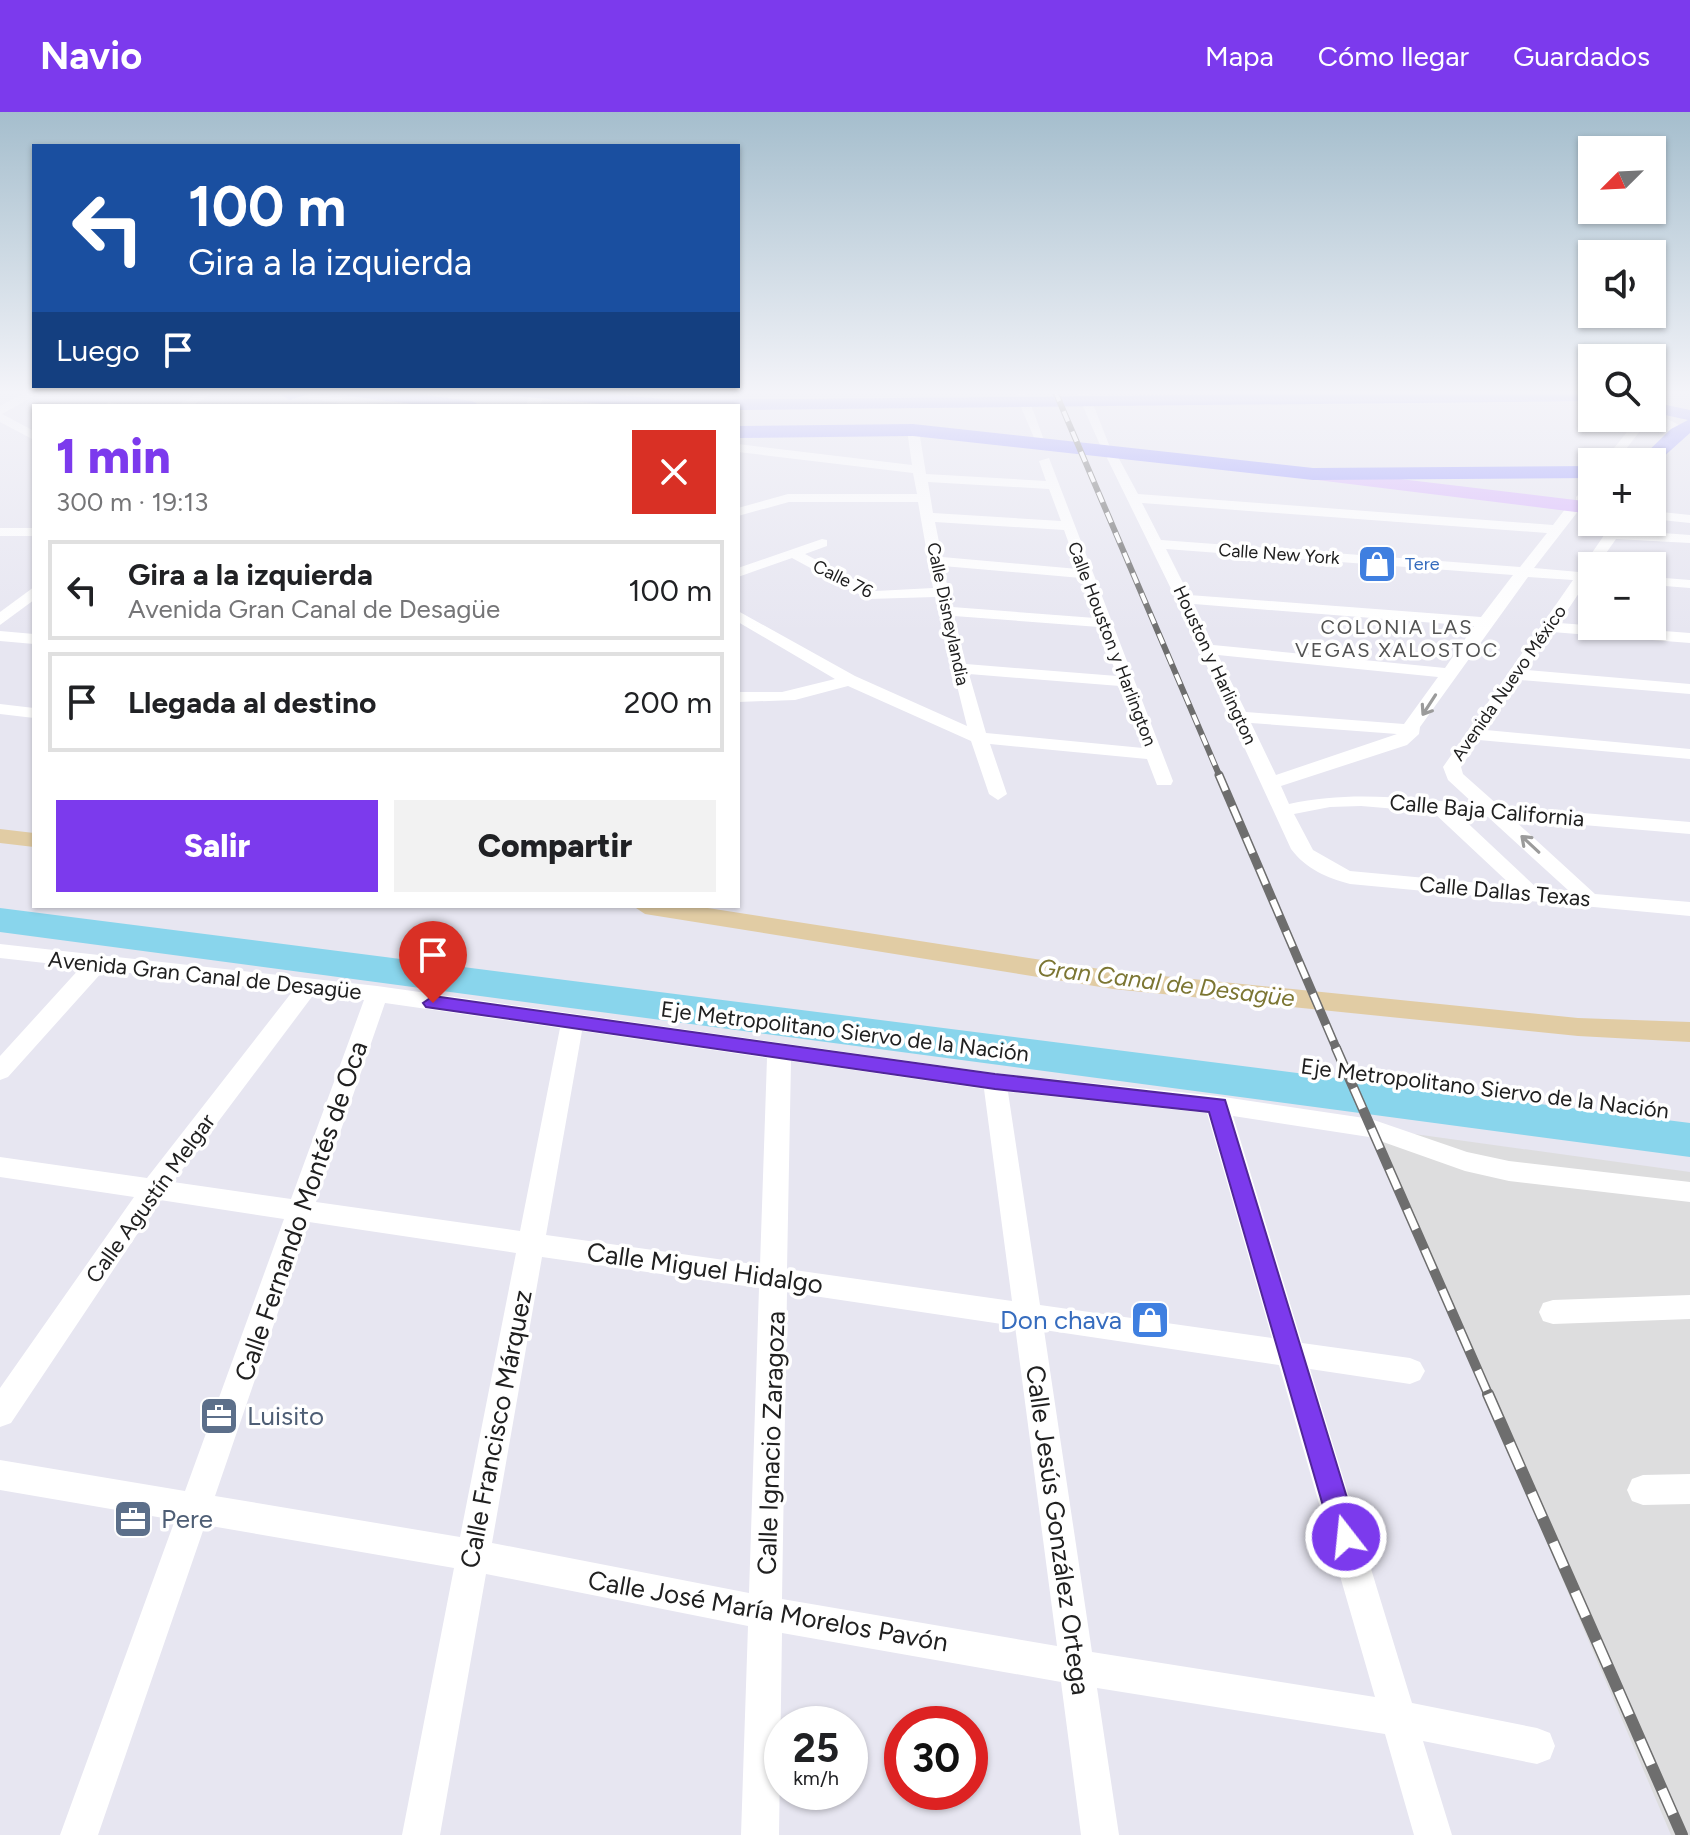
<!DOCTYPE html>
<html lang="es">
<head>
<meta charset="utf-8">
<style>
  :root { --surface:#fff; --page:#f2f2f2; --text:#202124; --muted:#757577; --line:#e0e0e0; --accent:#7c3aed }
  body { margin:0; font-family:Figtree,sans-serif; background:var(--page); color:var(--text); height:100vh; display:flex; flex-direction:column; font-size:30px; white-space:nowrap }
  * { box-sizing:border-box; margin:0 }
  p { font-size:26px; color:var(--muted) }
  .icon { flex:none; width:44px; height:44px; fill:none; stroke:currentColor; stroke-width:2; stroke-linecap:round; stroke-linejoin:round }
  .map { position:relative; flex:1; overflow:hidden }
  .side { position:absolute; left:32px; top:292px; width:708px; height:504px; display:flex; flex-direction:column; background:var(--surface); border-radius:0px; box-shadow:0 2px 6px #0004 }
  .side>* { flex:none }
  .guide { position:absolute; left:32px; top:32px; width:708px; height:244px; border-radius:0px; box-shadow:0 2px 6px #0004; background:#1a4fa0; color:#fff; overflow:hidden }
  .needle { width:52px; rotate:246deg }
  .buttons { position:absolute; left:1578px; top:24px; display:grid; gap:16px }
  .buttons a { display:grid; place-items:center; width:88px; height:88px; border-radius:0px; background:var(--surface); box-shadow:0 2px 6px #0004; font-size:40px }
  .speed { position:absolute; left:764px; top:1594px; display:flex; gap:16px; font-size:40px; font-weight:700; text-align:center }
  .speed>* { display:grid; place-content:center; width:104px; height:104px; border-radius:50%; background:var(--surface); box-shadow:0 2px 6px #0004; line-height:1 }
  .speed small { font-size:20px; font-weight:400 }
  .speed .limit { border:12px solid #d22; background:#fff; color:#111 }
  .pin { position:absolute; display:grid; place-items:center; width:68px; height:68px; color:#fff; margin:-82px -34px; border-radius:50% 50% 50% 0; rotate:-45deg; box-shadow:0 0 8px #0007 }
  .pin .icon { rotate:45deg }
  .me { position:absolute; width:88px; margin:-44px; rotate:344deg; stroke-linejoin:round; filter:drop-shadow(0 0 6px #0008) }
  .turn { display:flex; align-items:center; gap:28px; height:168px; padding:0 24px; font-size:36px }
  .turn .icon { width:104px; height:104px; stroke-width:2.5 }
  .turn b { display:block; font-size:56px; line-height:68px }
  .then { display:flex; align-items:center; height:76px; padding:0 24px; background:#0003; gap:16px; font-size:30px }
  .round { display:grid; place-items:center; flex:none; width:84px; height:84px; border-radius:0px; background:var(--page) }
  .overview { display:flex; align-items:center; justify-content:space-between; height:136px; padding:0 24px }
  h1 { font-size:48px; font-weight:800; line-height:60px; color:var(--accent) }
  .action { display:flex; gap:16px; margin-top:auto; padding:16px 24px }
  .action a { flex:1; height:92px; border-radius:0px; background:var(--accent); color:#fff; font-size:32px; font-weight:800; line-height:92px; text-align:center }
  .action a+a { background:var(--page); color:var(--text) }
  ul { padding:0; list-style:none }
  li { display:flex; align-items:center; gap:24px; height:100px; margin:0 16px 12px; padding:0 8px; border:4px solid var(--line); border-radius:0px }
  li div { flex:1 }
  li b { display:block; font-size:30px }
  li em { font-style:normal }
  header { display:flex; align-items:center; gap:48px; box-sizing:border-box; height:112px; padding:0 40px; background:var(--accent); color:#fff }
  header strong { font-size:38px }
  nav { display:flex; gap:44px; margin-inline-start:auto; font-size:28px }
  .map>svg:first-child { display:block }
  .residential { fill:#ddddde }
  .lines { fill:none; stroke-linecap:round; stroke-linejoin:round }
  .canal { fill:#e1cca4; fill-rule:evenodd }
  .minor { fill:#fff; fill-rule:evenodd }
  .tertiary { fill:#fff; fill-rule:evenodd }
  .secondary { fill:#d9b7fd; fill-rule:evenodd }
  .primary { fill:#9d9dff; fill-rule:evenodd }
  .motorway { fill:#89d5ec; fill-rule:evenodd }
  .rail-far3-casing { stroke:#6e6e6e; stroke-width:6 }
  .rail-far2-casing { stroke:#6e6e6e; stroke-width:9 }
  .rail-far1-casing { stroke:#6e6e6e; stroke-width:10 }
  .rail-casing { stroke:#6e6e6e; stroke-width:12 }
  .rail-far3 { stroke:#fff; stroke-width:4; stroke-dasharray:11; stroke-linecap:butt }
  .rail-far2 { stroke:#fff; stroke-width:6; stroke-dasharray:17; stroke-linecap:butt }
  .rail-far1 { stroke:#fff; stroke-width:7; stroke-dasharray:22; stroke-linecap:butt }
  .rail { stroke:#fff; stroke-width:9; stroke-dasharray:27; stroke-linecap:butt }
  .oneway { stroke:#9b9b9b }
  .route { fill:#7c3aed; stroke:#51269a; stroke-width:2 }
  .labels { text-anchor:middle; stroke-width:7; stroke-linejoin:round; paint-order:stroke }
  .far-street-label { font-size:18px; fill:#202020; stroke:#fff }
  .far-shop-label { font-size:18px; fill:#366cbe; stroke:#fff; text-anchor:start }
  .far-neighbourhood-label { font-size:20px; letter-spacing:2px; fill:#535353; stroke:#fff }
  .street-label { font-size:22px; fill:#202020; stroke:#fff }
  .water-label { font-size:24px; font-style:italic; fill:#7c7633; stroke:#fff }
  .near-street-label { font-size:26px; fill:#202020; stroke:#fff }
  .near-shop-label { font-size:26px; fill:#366cbe; stroke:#fff; text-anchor:end }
  .near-service-label { font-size:26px; fill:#4e5e75; stroke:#fff; text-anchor:start }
</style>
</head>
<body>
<header>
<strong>Navio</strong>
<nav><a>Mapa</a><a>Cómo llegar</a><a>Guardados</a></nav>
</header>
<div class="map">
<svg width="1690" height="1723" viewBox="0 0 1690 1723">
  <rect width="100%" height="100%" fill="#e7e6f1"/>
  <path class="residential" d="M1371,1016L1690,1060V1723H1671Z"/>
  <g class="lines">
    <g class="canal">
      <path d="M0,717L34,721V735L0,731Z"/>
      <path d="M633,794H695L1113,859L1578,906L1690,910V930L1578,924L1113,877L645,802Z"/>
    </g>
    <g class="minor">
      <path d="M28,279H43L2,302L34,319V328L0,310V294Z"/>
      <path d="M202,279H217L191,294H176Z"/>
      <path d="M259,279H294L391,294H357Z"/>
      <path d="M1014,279H1026L1045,331L1035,328Z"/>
      <path d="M1076,279H1088L1111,338L1101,335Z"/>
      <path d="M109,290L127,294H103Z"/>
      <path d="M1638,306H1650L1616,350H1603Z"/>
      <path d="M913,314L919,318L926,362L1046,369L1039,349L1049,346L1173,669L1171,673H1157L1147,647L990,632L1007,682L998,688L989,682L971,629L848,574L795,588L738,590V580H782L835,567L738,510V499L855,564L967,614L935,485L868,487L792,446L738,465V456L822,427L827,428V434L805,442L876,479L933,476L918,390H789L738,404V396L788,382H917L913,361L738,340V332L912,353L907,318ZM928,370L1049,377L1061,409L933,401ZM935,410L1064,418L1078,457L942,445ZM943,454L1081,466L1095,506L952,495ZM954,504L1099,515L1117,564L966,552ZM969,562L1120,574L1143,636L986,621Z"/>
      <path d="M1109,343H1117L1138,382L1553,413L1569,392H1579V398L1534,456L1579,460L1613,410H1627L1621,418L1690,423V431L1616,427L1597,454H1592V469H1587L1559,511L1690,521V531L1552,520L1527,558L1690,572V582L1520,568L1486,618L1690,637V647L1479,628L1461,655L1463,662L1499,694L1690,710V722L1513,707L1595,782L1690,790V804L1350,772C1327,766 1306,757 1291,737L1176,487L1107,346ZM1142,391L1547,421L1520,455L1161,428ZM1166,437L1513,463L1481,505L1189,483ZM1528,465L1573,468L1443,655L1448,668L1474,692C1412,687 1352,678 1289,692L1281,674L1407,633L1419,622L1420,615ZM1194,492L1474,514L1445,556L1213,533ZM1218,543L1438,565L1404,612L1246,600ZM1251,611L1397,622L1276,663ZM1361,694L1433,700L1512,774L1350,759L1313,738L1294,702L1330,695ZM1458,702L1488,705L1569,779L1538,777Z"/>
      <path d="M1592,369V382L1586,391H1576V385Z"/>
      <path d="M1652,399L1690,403V411L1652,407Z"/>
      <rect x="0" y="416" width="34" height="8"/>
      <path d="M1652,465L1690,468V476L1652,473Z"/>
      <path d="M34,475V488L0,513V500Z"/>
      <path d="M0,519L34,522V532L0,529Z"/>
      <path d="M0,592L34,596V606L0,602Z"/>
      <path d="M0,832L377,874L995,961L1217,984L1371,1007L1467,1040L1509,1049L1690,1070V1090L1509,1069L1465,1059L1369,1025L1233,1004L1302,1231L1410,1246L1420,1250L1425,1259L1420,1268L1410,1272L1310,1257L1412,1591L1537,1616L1550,1621L1555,1634L1550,1647L1537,1652L1423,1629L1452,1723H1414L1385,1622L1097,1576L1119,1723H1081L1061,1570L782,1521L779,1723H741L748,1514L486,1462L440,1723H402L454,1456L205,1413L98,1723H60L175,1408L0,1378V1348L185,1379L284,1107L160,1088L11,1311L0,1315V1276L134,1085L0,1065V1045L147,1066L292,880L104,858L8,965L0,968V944L81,855L0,846ZM314,882L364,888L291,1087L173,1070ZM385,891L560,916L520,1119L316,1090ZM582,919L767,946L760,1153L546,1123ZM791,949L984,977L1012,1189L787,1157ZM1008,980L1207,1001L1272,1226L1040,1193ZM309,1110L516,1141L460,1425L215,1384ZM542,1145L759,1176L749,1481L492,1431ZM787,1180L1015,1214L1057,1534L782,1487ZM1044,1218L1279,1253L1375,1585L1092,1540Z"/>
      <path d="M1690,1183V1207L1553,1212L1543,1209L1539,1200L1543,1191L1553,1188Z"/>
      <path d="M1690,1362V1392L1643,1393L1632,1389L1627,1378L1632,1367L1643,1363Z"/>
    </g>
    <g class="tertiary">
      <path d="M531,279H545L540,294H526Z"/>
      <path d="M1652,299L1683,315L1686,318L1673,321L1647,307L1652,306Z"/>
    </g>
    <path class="secondary" d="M1316,357L1592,390V402L1309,367L1307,363Z"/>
    <g class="primary">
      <path d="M284,279H317L290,288L281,283Z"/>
      <path d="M340,279H394L472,289L481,294H428L349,284Z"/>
      <path d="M506,279H577L675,288L1592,279V289L738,298V294H625L515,284Z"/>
      <path d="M1652,290L1690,298V321L1652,355V350H1637L1671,317L1688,308L1652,300Z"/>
      <path d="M913,312L1313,356L1592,354V366L1313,368L913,324L738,326V314Z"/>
    </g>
    <path class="motorway" d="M0,796L1690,1011V1045L0,820Z"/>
    <defs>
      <path id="rail-far3" d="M1055,279L1220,665"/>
      <path id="rail-far2" d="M1219,663L1337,938"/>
      <path id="rail-far1" d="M1336,936L1489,1284"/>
      <path id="rail" d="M1488,1282L1682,1723"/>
    </defs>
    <use href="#rail-far3" class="rail-far3-casing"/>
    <use href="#rail-far2" class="rail-far2-casing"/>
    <use href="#rail-far1" class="rail-far1-casing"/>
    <use href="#rail" class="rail-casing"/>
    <use href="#rail-far3" class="rail-far3"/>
    <use href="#rail-far2" class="rail-far2"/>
    <use href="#rail-far1" class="rail-far1"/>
    <use href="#rail" class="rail"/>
  </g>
  <defs><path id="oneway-shaft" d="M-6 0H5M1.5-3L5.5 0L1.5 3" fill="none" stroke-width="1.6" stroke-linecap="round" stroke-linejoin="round" transform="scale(2)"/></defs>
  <g class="oneway">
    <use href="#oneway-shaft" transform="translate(1429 593) rotate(123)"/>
    <use href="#oneway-shaft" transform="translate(1530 732) rotate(-137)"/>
  </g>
  <linearGradient id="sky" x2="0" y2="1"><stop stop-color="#a5becd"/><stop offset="0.54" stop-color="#f4f4f9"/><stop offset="1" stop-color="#f4f4f9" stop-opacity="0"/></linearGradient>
  <rect width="1690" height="520" fill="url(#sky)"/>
  <path class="route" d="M433,884L995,962L1225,988L1359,1425L1355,1434L1346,1438L1336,1434L1332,1425L1209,1000L995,977L426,895L423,891Z"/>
  <defs>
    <symbol id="shop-square" viewBox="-11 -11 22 22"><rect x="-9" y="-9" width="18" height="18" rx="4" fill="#3f7fe0" stroke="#fff"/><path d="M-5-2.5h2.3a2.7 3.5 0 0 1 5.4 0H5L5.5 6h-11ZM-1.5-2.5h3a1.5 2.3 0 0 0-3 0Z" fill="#fff"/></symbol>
    <symbol id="office-square" viewBox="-11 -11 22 22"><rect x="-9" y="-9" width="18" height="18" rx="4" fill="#5c6f8a" stroke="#fff"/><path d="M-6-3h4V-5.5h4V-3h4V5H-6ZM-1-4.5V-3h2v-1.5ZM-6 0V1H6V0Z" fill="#fff"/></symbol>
  </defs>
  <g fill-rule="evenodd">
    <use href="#shop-square" x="1355" y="430" width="44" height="44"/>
    <use href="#shop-square" x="1128" y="1186" width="44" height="44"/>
    <use href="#office-square" x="197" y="1282" width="44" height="44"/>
    <use href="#office-square" x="111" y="1385" width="44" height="44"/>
  </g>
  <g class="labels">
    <g class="far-street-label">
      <text transform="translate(1279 442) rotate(4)" y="6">Calle New York</text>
      <text transform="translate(843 467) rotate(26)" y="6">Calle 76</text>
      <text transform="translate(948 502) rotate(78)" y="6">Calle Disneylandia</text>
      <text transform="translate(1112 532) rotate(69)" y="6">Calle Houston y Harlington</text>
      <text transform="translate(1215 553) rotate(65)" y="6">Houston y Harlington</text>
      <text transform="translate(1509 571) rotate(-55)" y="6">Avenida Nuevo México</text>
    </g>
    <g class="far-shop-label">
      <text x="1405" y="458">Tere</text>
    </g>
    <g class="far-neighbourhood-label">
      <text x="1397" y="522">COLONIA LAS<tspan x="1397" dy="23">VEGAS XALOSTOC</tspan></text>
    </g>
    <g class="street-label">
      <text transform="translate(1487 698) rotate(5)" y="8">Calle Baja California</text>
      <text transform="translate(1505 779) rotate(5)" y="8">Calle Dallas Texas</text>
      <text transform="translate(205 863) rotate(6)" y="8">Avenida Gran Canal de Desagüe</text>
      <text transform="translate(845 919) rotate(7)" y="8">Eje Metropolitano Siervo de la Nación</text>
      <text transform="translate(1485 976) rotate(7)" y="8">Eje Metropolitano Siervo de la Nación</text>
      <text transform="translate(150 1086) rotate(-54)" y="8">Calle Agustín Melgar</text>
    </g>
    <g class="water-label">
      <text transform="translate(1166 871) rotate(7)" y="8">Gran Canal de Desagüe</text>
    </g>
    <g class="near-street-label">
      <text transform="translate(301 1099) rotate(-71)" y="9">Calle Fernando Montés de Oca</text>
      <text transform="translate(705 1156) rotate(8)" y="9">Calle Miguel Hidalgo</text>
      <text transform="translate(496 1317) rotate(-79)" y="9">Calle Francisco Márquez</text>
      <text transform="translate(771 1331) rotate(-88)" y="9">Calle Ignacio Zaragoza</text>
      <text transform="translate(1058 1418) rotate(82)" y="9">Calle Jesús González Ortega</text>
      <text transform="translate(768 1499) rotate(10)" y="9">Calle José María Morelos Pavón</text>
    </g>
    <g class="near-shop-label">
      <text x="1122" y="1217">Don chava</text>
    </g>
    <g class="near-service-label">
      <text x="247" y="1313">Luisito</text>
      <text x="161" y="1416">Pere</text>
    </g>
  </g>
</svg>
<div class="buttons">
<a><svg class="needle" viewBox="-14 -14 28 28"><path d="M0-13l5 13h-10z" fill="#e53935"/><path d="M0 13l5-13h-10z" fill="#757577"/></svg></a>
<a><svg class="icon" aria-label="sound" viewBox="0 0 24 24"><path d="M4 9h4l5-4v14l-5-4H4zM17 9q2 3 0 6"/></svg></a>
<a><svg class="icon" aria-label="search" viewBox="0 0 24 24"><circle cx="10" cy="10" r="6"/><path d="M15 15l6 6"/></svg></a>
<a>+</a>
<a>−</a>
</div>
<div class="speed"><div>25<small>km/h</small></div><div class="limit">30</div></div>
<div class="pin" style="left:433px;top:891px;background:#d93025"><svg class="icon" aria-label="arrive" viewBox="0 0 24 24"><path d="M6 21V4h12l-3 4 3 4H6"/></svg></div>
<svg class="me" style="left:1346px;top:1425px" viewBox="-20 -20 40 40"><circle r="17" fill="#7c3aed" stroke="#fff" stroke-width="3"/><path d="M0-11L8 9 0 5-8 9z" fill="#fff"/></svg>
<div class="guide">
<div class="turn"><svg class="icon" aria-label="left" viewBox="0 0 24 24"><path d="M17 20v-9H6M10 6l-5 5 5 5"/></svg><div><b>100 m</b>Gira a la izquierda</div></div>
<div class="then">Luego<svg class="icon" aria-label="arrive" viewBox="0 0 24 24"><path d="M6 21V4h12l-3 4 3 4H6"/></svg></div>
</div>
<section class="side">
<div class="overview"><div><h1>1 min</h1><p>300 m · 19:13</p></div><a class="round" style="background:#d93025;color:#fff"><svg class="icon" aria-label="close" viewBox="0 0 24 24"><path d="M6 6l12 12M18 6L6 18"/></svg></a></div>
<ul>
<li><svg class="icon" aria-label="left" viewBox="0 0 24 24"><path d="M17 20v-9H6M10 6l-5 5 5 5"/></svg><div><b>Gira a la izquierda</b><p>Avenida Gran Canal de Desagüe</p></div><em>100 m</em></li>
<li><svg class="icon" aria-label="arrive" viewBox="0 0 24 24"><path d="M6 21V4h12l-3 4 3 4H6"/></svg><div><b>Llegada al destino</b></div><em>200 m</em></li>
</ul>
<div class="action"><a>Salir</a><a>Compartir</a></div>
</section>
</div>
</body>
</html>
